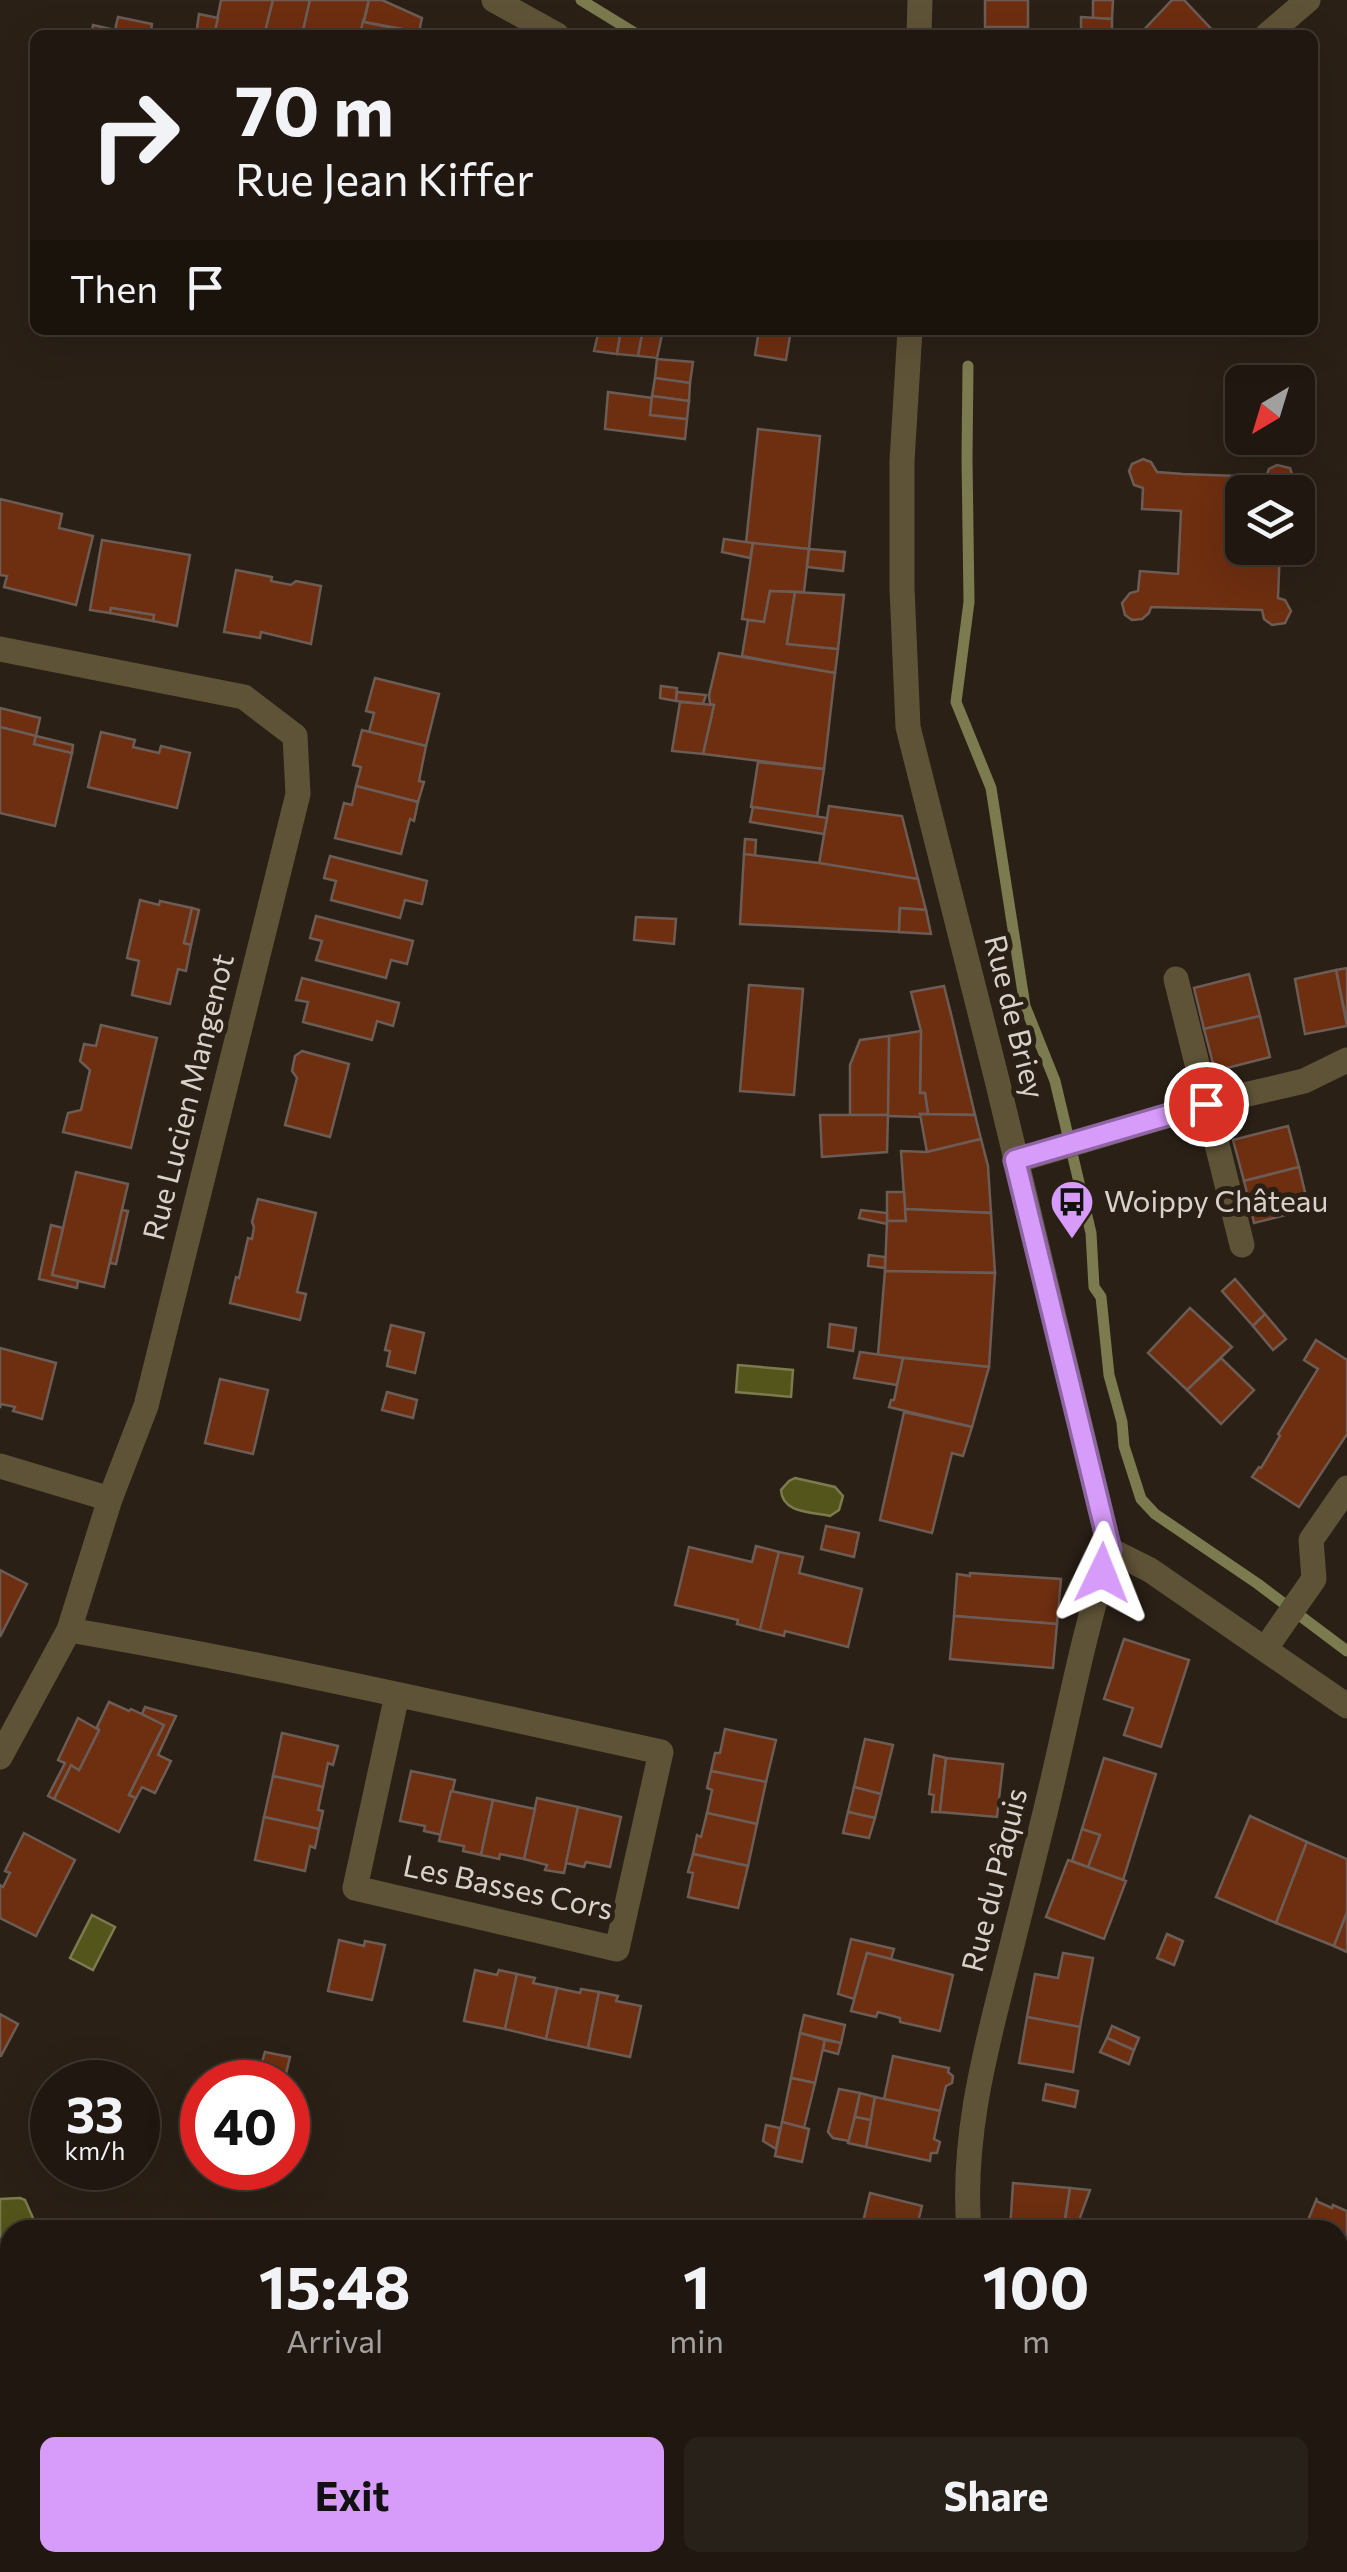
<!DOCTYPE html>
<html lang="en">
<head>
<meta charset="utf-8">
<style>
  :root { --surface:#201810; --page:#282119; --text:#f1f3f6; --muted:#a2a09f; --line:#3d3730; --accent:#d79bf9 }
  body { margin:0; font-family:Commissioner,sans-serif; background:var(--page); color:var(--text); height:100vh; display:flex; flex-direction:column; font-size:38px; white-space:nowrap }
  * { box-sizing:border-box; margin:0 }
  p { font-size:32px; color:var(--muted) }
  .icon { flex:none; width:55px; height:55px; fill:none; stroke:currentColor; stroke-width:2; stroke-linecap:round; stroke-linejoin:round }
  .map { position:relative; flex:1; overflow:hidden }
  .panel { position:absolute; left:0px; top:2220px; width:1348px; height:352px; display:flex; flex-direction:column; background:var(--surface); border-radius:30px 30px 0 0; box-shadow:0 10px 40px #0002,0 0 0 2px var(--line) }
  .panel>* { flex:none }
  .guide { position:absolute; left:30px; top:30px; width:1288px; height:305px; border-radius:15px; box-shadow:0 10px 40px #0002,0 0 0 2px var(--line); background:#201810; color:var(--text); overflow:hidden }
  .needle { width:65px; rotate:218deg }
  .tools { position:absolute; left:1225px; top:365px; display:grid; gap:20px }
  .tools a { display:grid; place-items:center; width:90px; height:90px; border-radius:15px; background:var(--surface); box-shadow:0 10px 40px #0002,0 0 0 2px var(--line); font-size:50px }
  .speed { position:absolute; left:30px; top:2060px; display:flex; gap:20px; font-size:50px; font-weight:700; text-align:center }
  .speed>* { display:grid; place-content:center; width:130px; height:130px; border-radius:50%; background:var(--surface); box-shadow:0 10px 40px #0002,0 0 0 2px var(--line); line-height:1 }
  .speed small { font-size:25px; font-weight:400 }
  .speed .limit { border:15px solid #d22; background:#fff; color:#111 }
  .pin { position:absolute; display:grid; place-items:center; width:85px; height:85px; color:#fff; margin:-42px; border:5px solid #fff; border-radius:50%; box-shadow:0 2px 10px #0007 }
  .me { position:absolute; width:110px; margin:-55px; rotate:2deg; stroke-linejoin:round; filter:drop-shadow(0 0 8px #0008) }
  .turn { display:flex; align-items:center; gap:35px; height:210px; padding:0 40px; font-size:45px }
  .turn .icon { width:130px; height:130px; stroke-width:2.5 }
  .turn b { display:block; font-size:70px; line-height:85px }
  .then { display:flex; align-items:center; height:95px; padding:0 40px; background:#0003; gap:20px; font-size:38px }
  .eta { display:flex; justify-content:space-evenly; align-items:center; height:170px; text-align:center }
  .eta b { font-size:60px; font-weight:700; line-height:70px }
  .action { display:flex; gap:20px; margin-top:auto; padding:20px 40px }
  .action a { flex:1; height:115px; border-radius:15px; background:var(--accent); color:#111; font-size:40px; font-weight:700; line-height:115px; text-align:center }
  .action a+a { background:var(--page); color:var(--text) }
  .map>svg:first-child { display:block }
  .green { fill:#631e23 }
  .water { fill:#54551a; stroke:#7c7a4f; stroke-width:2.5 }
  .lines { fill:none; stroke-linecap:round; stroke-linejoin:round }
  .stream { stroke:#7c7a4f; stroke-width:11 }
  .building { fill:#6e2e10; stroke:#6c5c56; stroke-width:2.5 }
  .minor { stroke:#5f5337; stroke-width:25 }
  .route-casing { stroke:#8c65a2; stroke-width:25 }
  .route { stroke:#d79bf9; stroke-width:18 }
  .labels { text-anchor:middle; stroke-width:10; stroke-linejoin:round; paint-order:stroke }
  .street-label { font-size:30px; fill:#d9d2cc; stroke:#2a2016 }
  .poi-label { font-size:30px; fill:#d9d2cc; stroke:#2a2016; text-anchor:start }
</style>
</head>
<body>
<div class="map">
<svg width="1347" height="2572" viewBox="0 0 1347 2572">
  <rect width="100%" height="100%" fill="#2a2016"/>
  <path class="green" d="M10,2544V2562L203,2563V2572H2Z"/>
  <g class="water">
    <path d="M738,1365L793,1370L791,1397L736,1392Z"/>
    <path d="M795,1478L835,1487L843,1496L839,1510L830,1516C811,1512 782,1513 781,1490L789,1481Z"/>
    <path d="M92,1915L115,1927L93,1970L70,1958Z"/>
    <path d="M20,2198L25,2200L33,2218L24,2230H10L7,2232L8,2236L0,2241V2199Z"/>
  </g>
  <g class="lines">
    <g class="stream">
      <path d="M581,0L638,35"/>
      <path d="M968,366L967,458L969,602L956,702L991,788L1025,1006L1055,1081L1091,1233L1094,1287L1101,1297L1109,1375L1122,1422L1124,1446L1141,1499L1155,1514L1258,1584L1347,1651"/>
    </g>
  </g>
  <g class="building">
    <path d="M221,0H273L265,32L267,35H214Z"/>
    <path d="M273,0H310L302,35H278L265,32Z"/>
    <path d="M310,0H369L360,35H302Z"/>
    <path d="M369,0H382L422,18L419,32L364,22Z"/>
    <rect x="985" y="0" width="43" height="27"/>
    <path d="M1093,0H1113L1112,19H1093Z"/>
    <path d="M1172,0H1184L1217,35H1139Z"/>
    <path d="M199,14L218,18L214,35H216H196Z"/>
    <path d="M118,17L152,24L150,35H91L93,25L115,30Z"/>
    <path d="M1081,17L1112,19V35H1081Z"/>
    <path d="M363,21L364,22L428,35H360Z"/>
    <path d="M599,330H621L617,354L594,351Z"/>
    <path d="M621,330H643L638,356L617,354Z"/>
    <path d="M643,330H663L657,358L638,356Z"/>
    <path d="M759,330H817L816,334L791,330L786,360L755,355Z"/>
    <path d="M657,359L693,362L690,383L655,378Z"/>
    <path d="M655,378L690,383L689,401L652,396Z"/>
    <path d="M608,392L653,398L650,415L687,419L685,439L605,429Z"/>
    <path d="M652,396L689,401L687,419L650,415Z"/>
    <path d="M758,429L820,436L809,549L746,543Z"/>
    <path d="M1143,459L1151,462L1157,472L1183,474L1266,477L1269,469L1277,465L1290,468L1294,480L1286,491L1242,492V548H1280L1278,598L1285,600L1291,611L1285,623L1272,625L1264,619L1262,610L1151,607L1149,613L1142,619L1132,620L1125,615L1122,603L1130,593L1138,591L1140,571L1178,574L1181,511L1142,509L1143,488L1134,485L1129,471L1132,464Z"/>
    <path d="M0,499L62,514L59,528L93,536L76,605L4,587L7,576L0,575Z"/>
    <path d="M724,539L753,543L750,558L722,552Z"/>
    <path d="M102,540L190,555L177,626L153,621L154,615L111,608L110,613L90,610Z"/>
    <path d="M753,543L809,549L804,592L770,591L764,622L742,619Z"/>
    <path d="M809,549L845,552L843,571L807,567Z"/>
    <path d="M236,570L272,577L271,581L291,585L296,581L321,586L311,644L261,632L260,638L224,632Z"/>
    <path d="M770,591L795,592L787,644L838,649L835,673L742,656L748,620L764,622Z"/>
    <path d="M795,592L844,595L838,649L787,644Z"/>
    <path d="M111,608L154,615L153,621L110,613Z"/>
    <path d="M719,653L835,673L824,769L703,754L714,705L710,704L709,695Z"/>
    <path d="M375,678L439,694L426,746L369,732L374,713L366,711Z"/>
    <path d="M661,686L677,688L676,701L660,698Z"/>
    <path d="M677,692L706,695L703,704L676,701Z"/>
    <path d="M680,702L714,705L703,754L672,751Z"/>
    <path d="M0,708L40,718L36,736L0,727Z"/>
    <path d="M0,727L36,736L34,744L72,753L55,826L0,813Z"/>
    <path d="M362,730L426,746L419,781L424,782L418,802L356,786L361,767L353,765Z"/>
    <path d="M101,732L135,740L133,747L159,753L161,746L190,753L177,808L88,787Z"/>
    <path d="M36,736L73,745L72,753L34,744Z"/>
    <path d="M758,762L824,769L817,817L751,807Z"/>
    <path d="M356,786L418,802L414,821L410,819L401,854L335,838L344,803L352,805Z"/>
    <path d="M829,806L902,816L918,879L819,864Z"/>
    <path d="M753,807L827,818L824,834L750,822Z"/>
    <path d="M745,839L756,840L755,856L744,854Z"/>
    <path d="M744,854L819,863L918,879L926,910L900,908L899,932L740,924Z"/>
    <path d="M330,856L427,881L422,904L405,900L400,918L331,900L336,881L324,878Z"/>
    <path d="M140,900L159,905L160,901L192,908L184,943L191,945L186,971L178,969L170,1004L132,995L139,961L127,958Z"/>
    <path d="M192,908L199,910L191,945L184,943Z"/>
    <path d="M900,908L926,910L931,934L899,932Z"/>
    <path d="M316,916L413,941L407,964L391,960L386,978L316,960L322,941L310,938Z"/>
    <path d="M636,917L676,919L674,944L634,940Z"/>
    <path d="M1347,968V1024L1336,970Z"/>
    <path d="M1336,970L1347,1026L1305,1034L1295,979Z"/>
    <path d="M1249,974L1260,1016L1204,1029L1194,988Z"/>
    <path d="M302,978L399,1003L393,1026L377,1021L372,1040L303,1022L308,1002L296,1000Z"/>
    <path d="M749,985L803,989L794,1095L740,1091Z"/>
    <path d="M944,986L952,1018L975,1115L928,1114L925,1093H920L921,1031L911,992Z"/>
    <path d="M1260,1016L1270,1057L1215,1071L1204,1029Z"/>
    <path d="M101,1025L157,1038L131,1148L63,1132L68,1113L81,1110L90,1070L80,1061L84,1044L96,1046Z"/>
    <path d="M921,1031L920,1093H925L928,1114H920L921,1117L887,1116L889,1036Z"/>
    <path d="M889,1036L888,1115H850V1065L860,1040Z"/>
    <path d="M302,1051L349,1064L330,1137L285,1125L297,1078L292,1071L295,1056Z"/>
    <path d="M920,1114L975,1115L981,1139L927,1152Z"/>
    <path d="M820,1115H888L887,1152L822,1157Z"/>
    <path d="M1288,1126L1299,1167L1244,1181L1233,1140Z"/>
    <path d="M981,1139L988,1166L991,1213L905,1209L901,1151L927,1152Z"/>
    <path d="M1299,1167L1309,1209L1254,1223L1244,1181Z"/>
    <path d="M76,1172L128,1184L104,1287L52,1275Z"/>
    <path d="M887,1192H904L906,1221H887Z"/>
    <path d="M258,1199L316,1213L297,1292L306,1294L300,1320L230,1303L236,1277L239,1278L248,1238L252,1239L254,1227L252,1222Z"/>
    <path d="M905,1209L991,1213L995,1273L885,1271L887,1221H906Z"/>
    <path d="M122,1210L128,1211L116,1264L110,1263Z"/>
    <path d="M861,1210L887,1213V1224L859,1218Z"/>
    <path d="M51,1225L63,1228L52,1275L78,1281L77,1288L39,1279Z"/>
    <path d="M869,1255L885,1257V1268L868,1266Z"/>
    <path d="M885,1271L995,1273L989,1367L878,1355Z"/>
    <path d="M1235,1279L1265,1314L1253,1326L1222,1291Z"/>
    <path d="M1190,1308L1232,1347L1187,1390L1148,1353Z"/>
    <path d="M1265,1314L1286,1339L1273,1350L1253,1326Z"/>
    <path d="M830,1324L856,1328L853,1351L828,1347Z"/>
    <path d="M391,1325L424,1333L415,1373L387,1366L390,1351L385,1350Z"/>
    <path d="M1316,1340L1347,1360V1434L1299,1507L1252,1477L1259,1467L1261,1468L1280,1436L1278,1434L1318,1369L1304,1360Z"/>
    <path d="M0,1348L56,1363L42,1419L13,1411L15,1407L1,1404L0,1408Z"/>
    <path d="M860,1352L903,1358L897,1385L854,1378Z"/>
    <path d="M903,1358L989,1367L972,1427L889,1407L891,1400H894Z"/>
    <path d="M1221,1358L1254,1390L1221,1424L1187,1390Z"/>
    <path d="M220,1379L268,1390L253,1454L205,1443Z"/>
    <path d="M387,1392L417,1400L413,1418L382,1410Z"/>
    <path d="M904,1412L972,1427L963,1456L952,1453L932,1533L880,1520Z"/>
    <path d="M826,1526L859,1533L854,1557L821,1549Z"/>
    <path d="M756,1546L779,1552L760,1630L737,1624L738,1620L675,1605L689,1547L752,1562Z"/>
    <path d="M779,1552L803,1557L799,1573L862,1589L848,1647L785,1631L784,1636L760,1630Z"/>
    <path d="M0,1570L27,1584L0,1637Z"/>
    <path d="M970,1573L1061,1579L1057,1624L954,1616L957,1574L970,1576Z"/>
    <path d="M954,1616L1057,1624L1053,1668L950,1659Z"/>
    <path d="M1124,1639L1189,1660L1161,1747L1124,1735L1133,1708L1104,1699Z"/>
    <path d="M109,1702L129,1711L131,1709L164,1725L129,1795L136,1798L119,1832L54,1799L71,1765L79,1770L99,1730L97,1727Z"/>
    <path d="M145,1707L176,1716L158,1755L171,1761L155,1793L142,1787L136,1798L129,1795L164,1725L142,1714Z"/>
    <path d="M78,1718L99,1730L79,1770L71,1765L54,1799L48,1796L65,1763L58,1760Z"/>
    <path d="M725,1729L776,1740L766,1782L711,1771L715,1753H720Z"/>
    <path d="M282,1733L338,1746L333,1765L328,1763L323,1787L273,1776Z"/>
    <path d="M865,1739L893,1745L881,1794L854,1787Z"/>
    <path d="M934,1755L946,1758L940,1812H932L934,1795L929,1794Z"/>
    <path d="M946,1758L1003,1764L997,1817L940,1812Z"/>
    <path d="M1104,1758L1156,1774L1123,1880L1088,1867L1100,1835L1082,1829Z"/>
    <path d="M411,1771L455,1780L442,1835L424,1831L425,1826L400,1821Z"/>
    <path d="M711,1771L766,1782L757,1824L707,1813L712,1790L707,1788Z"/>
    <path d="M273,1776L323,1787L318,1810L323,1811L319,1829L264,1817Z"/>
    <path d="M854,1787L881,1794L875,1818L848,1812Z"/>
    <path d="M451,1791L493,1800L481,1855L463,1851L464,1846L439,1841Z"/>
    <path d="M537,1798L578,1807L564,1873L545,1870L547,1865L524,1859Z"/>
    <path d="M493,1800L535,1809L524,1859L500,1854L499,1859L481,1855Z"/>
    <path d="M578,1807L621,1817L610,1867L586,1862L584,1867L566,1863Z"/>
    <path d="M848,1812L875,1818L869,1838L843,1833Z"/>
    <path d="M707,1813L757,1824L748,1866L693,1854L697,1835L701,1837Z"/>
    <path d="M1250,1816L1307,1842L1276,1923L1216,1897Z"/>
    <path d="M264,1817L319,1829L315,1848L310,1846L305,1871L255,1860Z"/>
    <path d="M1082,1829L1100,1835L1088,1867L1072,1861Z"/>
    <path d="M24,1833L75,1860L36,1936L0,1918V1885L3,1887L10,1873L5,1871Z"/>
    <path d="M1307,1842L1347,1859V1912L1334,1946L1276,1923Z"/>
    <path d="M693,1854L748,1866L738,1908L688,1897L693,1873L688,1872Z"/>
    <path d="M1068,1860L1126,1881L1104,1939L1046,1917Z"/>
    <path d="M1347,1912V1952L1334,1946Z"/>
    <path d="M1167,1934L1183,1941L1174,1965L1157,1958Z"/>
    <path d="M851,1939L894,1949L891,1959L867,1953L854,1999L838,1994Z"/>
    <path d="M339,1940L364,1946L365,1941L385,1945L372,2000L328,1991Z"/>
    <path d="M867,1953L953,1975L940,2031L900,2022V2018L878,2012L876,2017L851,2011Z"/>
    <path d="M1063,1953L1093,1958L1080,2027L1027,2017L1035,1974L1058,1978Z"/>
    <path d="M475,1970L497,1975L499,1970L517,1974L505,2029L464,2021Z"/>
    <path d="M517,1974L535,1978L533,1983L557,1988L546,2039L505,2029Z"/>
    <path d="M557,1988L580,1993L581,1989L599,1992L588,2048L546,2039Z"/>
    <path d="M599,1992L618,1996L616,2001L641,2006L630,2057L588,2048Z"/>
    <path d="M0,2014L18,2024L1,2056H0Z"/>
    <path d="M804,2015L845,2025L841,2043L800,2033Z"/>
    <path d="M1027,2017L1080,2027L1073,2072L1019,2063Z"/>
    <path d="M1112,2026L1139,2038L1134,2050L1107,2038Z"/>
    <path d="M800,2033L825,2040L815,2083L791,2078Z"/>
    <path d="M1107,2038L1134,2050L1129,2064L1100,2052Z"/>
    <path d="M825,2040L841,2043L838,2054L823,2050Z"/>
    <path d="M265,2052L290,2057L284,2082H256Z"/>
    <path d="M893,2056L949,2068L948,2072L953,2076L952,2083L946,2086L940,2111L884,2099Z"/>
    <path d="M791,2078L815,2083L804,2128L782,2122Z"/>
    <path d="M1046,2084L1078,2091L1075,2107L1043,2100Z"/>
    <path d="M839,2089L860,2093L849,2141L833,2138L828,2132Z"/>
    <path d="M860,2093L875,2097L871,2120L855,2117Z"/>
    <path d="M875,2097L940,2111L934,2139L940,2142L937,2153H931L930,2161L866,2147Z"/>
    <path d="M855,2117L871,2120L866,2147L848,2143Z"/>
    <path d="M782,2122L809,2129L802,2162L775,2156Z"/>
    <path d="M766,2125L780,2128L776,2149L763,2141Z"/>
    <path d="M1013,2183L1070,2188L1063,2230H1010Z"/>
    <path d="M1070,2188L1090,2190L1076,2229L1064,2228Z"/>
    <path d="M870,2193L922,2206L916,2230H861Z"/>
    <path d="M1317,2198L1316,2201L1332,2208L1333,2205L1347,2211V2288L1338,2284V2230H1304Z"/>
    <path d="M10,2248V2269L0,2279V2257Z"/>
    <path d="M10,2269V2356L0,2366V2279Z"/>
    <path d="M582,2562H676L674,2572H581Z"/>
    <path d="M898,2562H959L954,2572H901L895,2569Z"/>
    <path d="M1267,2562H1285L1289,2572H1246Z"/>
  </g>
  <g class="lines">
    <g class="minor">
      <path d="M494,0L557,35"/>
      <path d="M919,35L920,0"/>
      <path d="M1267,35L1308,0"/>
      <path d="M910,330L902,461V588L908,727L997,1080L1110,1550"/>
      <path d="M0,649L244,697L295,736L298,794L146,1406L110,1499L69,1630L0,1757"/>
      <path d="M1176,979L1242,1245"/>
      <path d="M1015,1161L1206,1104L1304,1081L1347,1060"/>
      <path d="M0,1466L110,1499"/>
      <path d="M1110,1550L1150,1570L1347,1706"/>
      <path d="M69,1630C268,1664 464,1709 661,1752L617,1949L355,1888L397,1695"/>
      <path d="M1265,1649L1314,1579L1311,1540L1347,1488"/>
      <path d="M969,2230C962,2145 982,2063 1003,1981C1016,1929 1029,1877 1042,1825C1065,1734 1081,1639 1110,1550"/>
      <path d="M1338,2392L1347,2393"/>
      <path d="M1100,2562L1105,2572"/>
      <path d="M811,2572L816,2562"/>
    </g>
  </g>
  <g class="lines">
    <defs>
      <path id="route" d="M1102,1573L1110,1550L1015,1160L1206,1104"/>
    </defs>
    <use href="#route" class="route-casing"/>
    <use href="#route" class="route"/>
  </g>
  <defs>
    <symbol id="bus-pin" viewBox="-11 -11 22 30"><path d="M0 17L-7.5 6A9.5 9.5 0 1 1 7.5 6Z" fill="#d79bf9" stroke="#2a2016"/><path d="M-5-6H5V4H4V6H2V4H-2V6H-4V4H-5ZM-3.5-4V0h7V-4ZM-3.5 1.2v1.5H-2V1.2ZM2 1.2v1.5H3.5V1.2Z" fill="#111"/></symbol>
  </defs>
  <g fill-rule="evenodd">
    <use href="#bus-pin" x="1047" y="1177" width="50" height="68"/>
  </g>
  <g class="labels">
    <g class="street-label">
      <text transform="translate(1014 1017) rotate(76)" y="10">Rue de Briey</text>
      <text transform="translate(189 1097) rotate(-76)" y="10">Rue Lucien Mangenot</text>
      <text transform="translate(995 1880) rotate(-76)" y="10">Rue du Pâquis</text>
      <text transform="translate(508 1888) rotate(12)" y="10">Les Basses Cors</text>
    </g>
    <g class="poi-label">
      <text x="1104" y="1212">Woippy Château</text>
    </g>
  </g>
</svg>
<div class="tools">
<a><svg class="needle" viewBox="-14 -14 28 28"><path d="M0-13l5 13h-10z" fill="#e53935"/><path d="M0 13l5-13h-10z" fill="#a2a09f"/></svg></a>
<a><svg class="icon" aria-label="layers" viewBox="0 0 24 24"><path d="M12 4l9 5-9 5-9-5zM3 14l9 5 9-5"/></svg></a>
</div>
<div class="speed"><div>33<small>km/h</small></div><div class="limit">40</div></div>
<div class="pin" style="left:1206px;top:1104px;background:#d93025"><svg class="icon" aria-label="arrive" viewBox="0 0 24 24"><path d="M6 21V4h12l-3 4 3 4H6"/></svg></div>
<svg class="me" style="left:1102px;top:1573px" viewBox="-20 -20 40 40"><path d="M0-17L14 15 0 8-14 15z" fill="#d79bf9" stroke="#fff" stroke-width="4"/></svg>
<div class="guide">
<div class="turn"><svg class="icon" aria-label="right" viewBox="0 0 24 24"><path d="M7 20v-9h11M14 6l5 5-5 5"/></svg><div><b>70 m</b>Rue Jean Kiffer</div></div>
<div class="then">Then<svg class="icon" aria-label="arrive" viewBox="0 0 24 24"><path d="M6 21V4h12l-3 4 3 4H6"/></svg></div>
</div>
<section class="panel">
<div class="eta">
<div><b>15:48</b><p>Arrival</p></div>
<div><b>1</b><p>min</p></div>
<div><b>100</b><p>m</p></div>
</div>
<div class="action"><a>Exit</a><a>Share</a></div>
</section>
</div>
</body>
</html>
